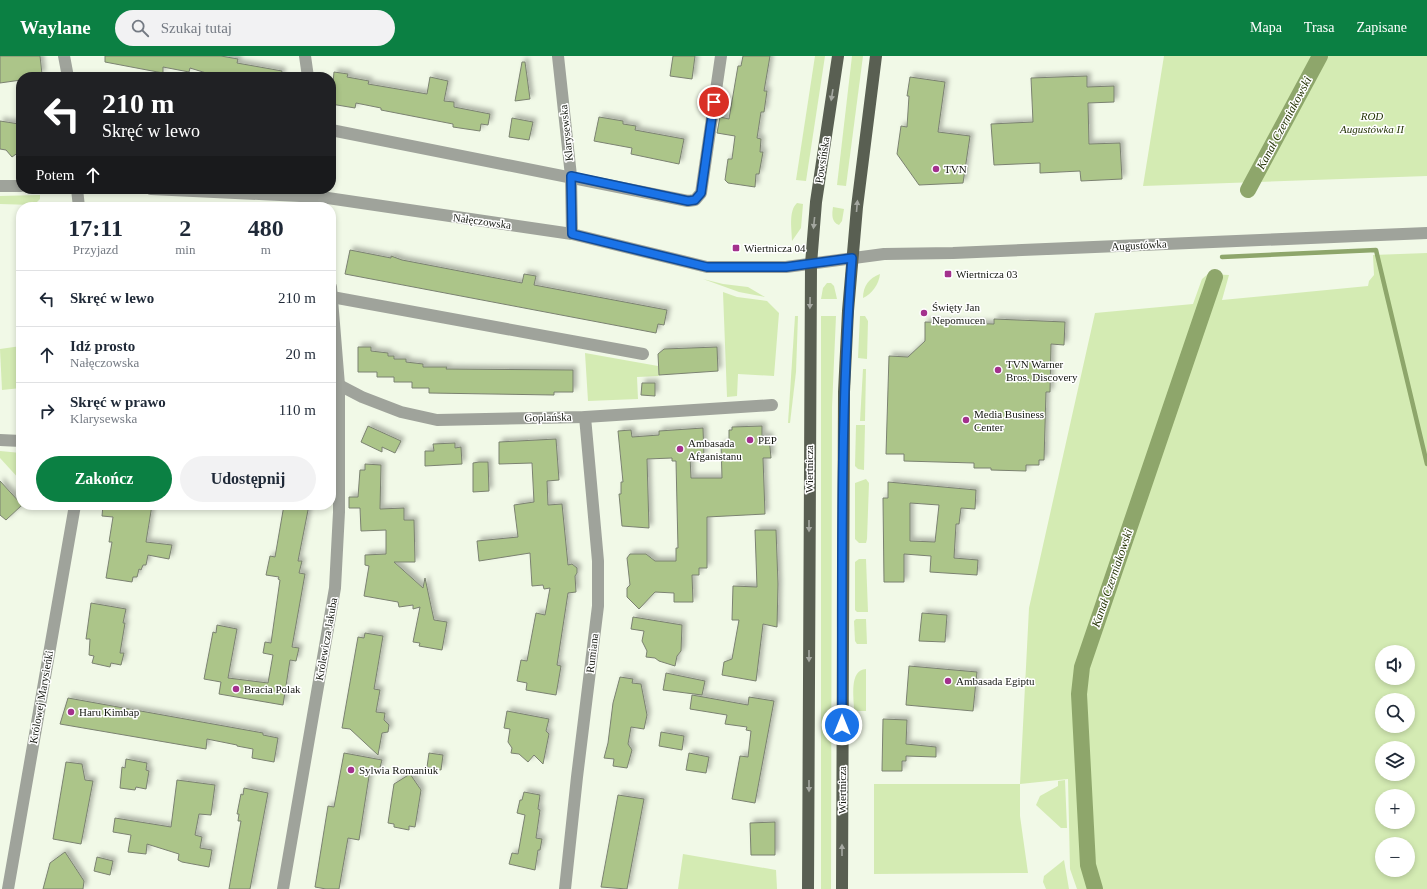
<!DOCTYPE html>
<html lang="pl">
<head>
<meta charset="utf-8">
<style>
  :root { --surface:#fff; --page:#f2f2f3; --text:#1f2937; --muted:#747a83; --line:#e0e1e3; --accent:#0b8043 }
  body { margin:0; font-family:"Times New Roman",serif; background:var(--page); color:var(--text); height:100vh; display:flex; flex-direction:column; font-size:15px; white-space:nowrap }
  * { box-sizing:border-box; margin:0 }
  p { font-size:13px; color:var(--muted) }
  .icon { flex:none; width:22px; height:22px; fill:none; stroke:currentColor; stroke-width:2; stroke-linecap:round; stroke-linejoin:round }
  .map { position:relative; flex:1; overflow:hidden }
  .drawer { position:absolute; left:16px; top:146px; width:320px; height:308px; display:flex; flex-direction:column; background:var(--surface); border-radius:16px; box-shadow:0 2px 6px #0003 }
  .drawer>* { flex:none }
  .hud { position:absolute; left:16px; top:16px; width:320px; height:122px; border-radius:16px; box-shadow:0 2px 6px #0003; background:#202124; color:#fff; overflow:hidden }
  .controls { position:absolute; left:1375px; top:589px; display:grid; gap:8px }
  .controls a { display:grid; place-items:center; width:40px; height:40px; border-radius:50%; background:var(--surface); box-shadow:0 2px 6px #0003; font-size:20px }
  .pin { position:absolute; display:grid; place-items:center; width:34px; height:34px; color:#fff; margin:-17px; border:2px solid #fff; border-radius:50%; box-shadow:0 1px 4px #0007 }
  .me { position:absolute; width:44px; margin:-22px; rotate:0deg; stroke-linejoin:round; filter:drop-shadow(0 0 3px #0008) }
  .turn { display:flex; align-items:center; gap:14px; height:84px; padding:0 20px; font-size:18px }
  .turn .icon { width:52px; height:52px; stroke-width:2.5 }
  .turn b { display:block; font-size:28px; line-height:34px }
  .then { display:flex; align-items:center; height:38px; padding:0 20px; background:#0003; gap:8px; font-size:15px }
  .eta { display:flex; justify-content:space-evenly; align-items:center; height:68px; text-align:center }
  .eta b { font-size:24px; font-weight:600; line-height:28px }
  .cta { display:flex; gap:8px; margin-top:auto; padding:8px 20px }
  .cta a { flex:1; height:46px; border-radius:24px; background:var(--accent); color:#fff; font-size:16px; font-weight:600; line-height:46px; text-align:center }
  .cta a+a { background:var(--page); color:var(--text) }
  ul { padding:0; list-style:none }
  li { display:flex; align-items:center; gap:12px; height:56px; padding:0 20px; border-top:1px solid var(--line) }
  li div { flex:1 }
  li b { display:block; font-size:15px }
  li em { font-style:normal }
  header { display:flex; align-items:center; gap:24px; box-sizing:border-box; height:56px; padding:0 20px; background:var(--accent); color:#fff }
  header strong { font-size:19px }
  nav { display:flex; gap:22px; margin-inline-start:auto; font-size:14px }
  .search { width:280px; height:36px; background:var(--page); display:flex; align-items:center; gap:10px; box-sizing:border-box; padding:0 14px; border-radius:22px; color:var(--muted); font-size:15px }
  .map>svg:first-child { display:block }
  .green { fill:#d4ebb3; fill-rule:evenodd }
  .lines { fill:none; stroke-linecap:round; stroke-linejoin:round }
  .stream { stroke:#8ea66b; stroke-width:4.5 }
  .canal { stroke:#8ea66b; stroke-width:16 }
  .building { fill:#acc589; stroke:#7b8271; fill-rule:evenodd; filter:url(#shadow) }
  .minor { stroke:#9fa39b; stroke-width:12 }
  .major { stroke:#595f52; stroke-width:12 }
  .oneway { fill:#a4a7a0 }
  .route-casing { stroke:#114b97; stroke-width:10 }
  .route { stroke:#1a73e8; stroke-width:7 }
  .poi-dot { fill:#a3318d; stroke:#fff; stroke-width:1.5 }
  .labels { text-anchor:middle; stroke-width:3; stroke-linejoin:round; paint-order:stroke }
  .park-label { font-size:11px; font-style:italic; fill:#253407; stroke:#fff }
  .street-label { font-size:11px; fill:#151811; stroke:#fff }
  .poi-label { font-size:11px; fill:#151811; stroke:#fff; text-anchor:start }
  .water-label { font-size:12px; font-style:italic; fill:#243305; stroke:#fff }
</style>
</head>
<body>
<header>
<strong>Waylane</strong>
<div class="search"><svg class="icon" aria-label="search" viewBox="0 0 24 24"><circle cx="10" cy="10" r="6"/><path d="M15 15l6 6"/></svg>Szukaj tutaj</div>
<nav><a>Mapa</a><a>Trasa</a><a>Zapisane</a></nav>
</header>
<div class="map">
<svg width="1427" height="833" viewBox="0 0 1427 833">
  <defs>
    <filter id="shadow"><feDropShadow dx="3.5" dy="-3.5" stdDeviation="2" flood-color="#0004"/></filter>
  </defs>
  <rect width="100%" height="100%" fill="#f1f9e7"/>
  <g class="green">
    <path d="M815,0H825L806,125L796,124Z"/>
    <path d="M852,0H863L846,130L837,129Z"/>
    <path d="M1164,0H1427V120L1143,130Z"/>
    <path d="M40,139V143L34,149L0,148V140Z"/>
    <path d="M797,147L803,148L801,172L792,185C792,175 788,155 797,147Z"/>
    <path d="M833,151L844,153L842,165L839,169C831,166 832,158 833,151Z"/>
    <path d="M1427,197V833H1077L1070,813L1068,723L1020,728V760L1028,817L874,818V728H1020L1029,552L1095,257L1193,248L1202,223L1208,218L1229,219L1222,244L1368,230L1369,225L1374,219L1373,199ZM1382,596H1408V622H1382ZM1382,644H1408V670H1382ZM1382,692H1408V718H1382ZM1382,740H1408V766H1382ZM1382,788H1408V814H1382Z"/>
    <path d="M880,218C879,228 872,238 863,242C863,230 869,222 880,218Z"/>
    <path d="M703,223L723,228L748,231L765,241L739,236Z"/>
    <path d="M827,227H831L834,230L837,243H821L823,232Z"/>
    <path d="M723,236L737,241L767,245L779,257L774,320L738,318L737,340L727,341Z"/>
    <path d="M795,260H798L796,316L790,367H788Z"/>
    <path d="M821,260H836L832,351L831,833H821Z"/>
    <path d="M860,260H865L868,265L867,303L858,302Z"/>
    <path d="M21,290V332L2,334L0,293Z"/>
    <path d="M585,297L658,310L659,320L637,321L638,343L588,345Z"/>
    <path d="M863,313H866L865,365H860Z"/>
    <path d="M856,369H865L864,414L858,413L855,410Z"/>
    <path d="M0,395L21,397V425L0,402Z"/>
    <path d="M866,423L869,427L867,483L866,487H859L855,483V427Z"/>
    <path d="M859,503H866L868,556H857L855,554V506Z"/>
    <path d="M856,563H866L867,588H857L855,585L854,565Z"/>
    <path d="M866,613V655H857L854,653C854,641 849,614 866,613Z"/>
    <path d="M1065,724L1067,772H1061L1036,749L1040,740L1058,730V725Z"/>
    <path d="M683,798L776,814L777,833H678Z"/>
    <path d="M1064,804L1069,833H1046L1043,826L1044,820Z"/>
  </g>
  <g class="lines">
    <path class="stream" d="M1222,201L1376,194L1427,408"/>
    <g class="canal">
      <path d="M1248,134L1320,0"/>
      <path d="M1095,833L1088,809L1079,638L1082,611L1215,221"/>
    </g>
  </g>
  <g class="building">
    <path d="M0,0H40L42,18L36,19V21H21V24L0,27Z"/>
    <path d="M105,0H221L238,3L237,7L282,15L281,21H238L216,17V20L190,12L189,16L163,11V17L105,6Z"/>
    <path d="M673,0H695L692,23L670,20Z"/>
    <path d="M743,0H770L764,35H767L764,56H761L757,82L761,83L760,96H763L759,118H756L755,131L728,127L725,124L728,103H732L735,80L717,77L720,61L729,63L738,10H741Z"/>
    <path d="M522,6H525L530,43L515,45Z"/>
    <path d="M334,16L348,18L347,21L369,25L368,28L427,38L430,21L448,25L444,45L454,46V51L490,58L488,69L481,68L480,75L453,71V68L381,54V52L356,47L355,52L331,48Z"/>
    <path d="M1087,20V31L1114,30V46L1088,47L1089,88L1120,87L1122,123L1081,125L1080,115L1040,117V107L994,109L991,68L1033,66L1031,22Z"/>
    <path d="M910,21L945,26L938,76L970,80L963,127L919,129L897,98L901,70L907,71L909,40H907Z"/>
    <path d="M599,61L623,65V68L636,70L635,74L684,83L679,108L631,98L632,92L594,85Z"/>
    <path d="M512,62L533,66L529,84L509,81Z"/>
    <path d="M0,65L19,68V72H21L19,96L12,101L6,94L0,93Z"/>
    <path d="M350,194L391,202V200L402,204L522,227L524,218L536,220L534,229L667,254L664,269L658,268L656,277L345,218Z"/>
    <path d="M994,263L1065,266L1064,289L1051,288L1050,336H1046L1044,404H1039V409H1026V415L991,414V412H974V407L904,405V398H886L889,300L908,301L925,285V266L994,268Z"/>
    <path d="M358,291H371V295L388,297V300H394V303H406V306L423,308V311H447L446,313L573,314V336H554V339L429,337V332H412V326H394V321H377V316H358Z"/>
    <path d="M717,291L718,315L659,319L658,298L664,293Z"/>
    <path d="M642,327H655V340L641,339Z"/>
    <path d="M368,370L401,385L395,397L382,391V396L361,386Z"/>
    <path d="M762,370V380H769L771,402H763L765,458L707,461V512H699V519H692L693,546H674V537L655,536L639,553L627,541V532L630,529L627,502L630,498H646L655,505H676V492H678L676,405H672V402L647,403L649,472L622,470L619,438H621V426H623L618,375L631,374L632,381L659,379V375L703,372L704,400H690L691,422H722L721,388H729V374H732V371Z"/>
    <path d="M556,383L559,424L547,425L548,449L562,448L568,509L572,508L577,512V517L575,520L576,536L568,537L557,609L561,610L556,639L526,634L527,627L517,625L521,604L527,605L536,557L545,559L550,532L544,533L543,529L532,530L530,497L479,505L477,485L518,481L514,449L534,446L532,407L499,408V386Z"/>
    <path d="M455,387V392L461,391L462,408L425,410V395H434L433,388Z"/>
    <path d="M479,406H488L489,435L473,436V407Z"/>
    <path d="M365,408L381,409L380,453L404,452V464H414L415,506H394L423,532L425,522L434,564L447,566L442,594L419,590L420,587L413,586L420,551L413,553V549L399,551L398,546L364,540L369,510L365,509V499L386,498V474L361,475L360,452H349V441H358L360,414H365Z"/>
    <path d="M0,425L22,449L6,464L0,459Z"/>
    <path d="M888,426L976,434L975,453L961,452L959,468H956L954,502L978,504L977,519L930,516L931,500L904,498V526H884L883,442H888ZM910,447L939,449L935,486L910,485Z"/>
    <path d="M103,449H152L146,486L172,489L169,503L148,499L146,509H143L141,514L139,513L137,521H133L132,526L106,522L112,486H109L113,461L102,460Z"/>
    <path d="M284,449H309L298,505H302L299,517L305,518L292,591L299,592L296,605L290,604L283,649L219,638L221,626L204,623L213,576L216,577L217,569L237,573L228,622L268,627L273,599L263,597L265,586L271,587L280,524L278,523L279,521L266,519L270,500L275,501Z"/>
    <path d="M755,474H776L778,528L777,571L763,568L756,625L722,619L724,606L732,603L739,564H732L733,530L757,531Z"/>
    <path d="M91,547L126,553L123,567H125L120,597H124L121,609L111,607L110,611L92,607L94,600L89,599L90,583H86Z"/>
    <path d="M922,557L947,559L945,586L919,585Z"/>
    <path d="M633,561L682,569L681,595L677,600L675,610L659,605L655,602L646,601L647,595L642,585L644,575L631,573Z"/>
    <path d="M365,577L383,580L374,633L380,634L376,656L385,657L384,664L389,669L388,676L382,677L378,699L350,673L342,672L358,581L364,582Z"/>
    <path d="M909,610L977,616L973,655L906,649Z"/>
    <path d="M666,617L705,625L702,639L663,634Z"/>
    <path d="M620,621L633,623L632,627L641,628L647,659L644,673L631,671L628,688L632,694L627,712L613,710L614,703L604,702L608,687L613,647Z"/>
    <path d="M692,639L748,649L749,641L774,645L755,747L732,743L740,700L748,701L751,675L746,674L747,671L725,668L727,659L690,653Z"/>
    <path d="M68,642L263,677V679L278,682L274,706L252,702L253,693L237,690V689L207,683L206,693L60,668Z"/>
    <path d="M507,655L549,663L546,675L549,678L543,708L534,699L528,706L519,698L511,697L512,692L508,686L510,673L504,672Z"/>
    <path d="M883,663L907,664L906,688L936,691V701L906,700V705H902V715H882Z"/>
    <path d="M661,676L684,680L682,694L659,690Z"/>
    <path d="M344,697L382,704L379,715L370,714L359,784L348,782L339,833H326L315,831L328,750L334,751Z"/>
    <path d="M429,697L443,699L441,714L427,711Z"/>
    <path d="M689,697L709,701L706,717L686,714Z"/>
    <path d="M126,703L147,707L146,714L149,715L146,733L136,731L135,734L120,732L122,711L125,712Z"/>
    <path d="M66,706L82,708L85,724L93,725L81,788L53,783Z"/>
    <path d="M410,718L421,734L415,771L409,770V774L394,771V768L388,767L394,728Z"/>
    <path d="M177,724L215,729L211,759L199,758L195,779L202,781L200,792L212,794L209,811L182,806L178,804L179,798L147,788L146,798L128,796L131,779L113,776L115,762L171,771Z"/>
    <path d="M244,732L268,737L250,833H229L241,765H238L239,758H237L241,738L243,739Z"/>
    <path d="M524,736L540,739L538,753L540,754L536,782L542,783L540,794H538L535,814L509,808L512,797L518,798L525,759L517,757L520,744H522Z"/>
    <path d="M618,739L644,743L627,833L601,831Z"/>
    <path d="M775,766V799H751L750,767Z"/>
    <path d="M65,796L84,825L83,833H43L50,807Z"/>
    <path d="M97,801L113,805L110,819L94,815Z"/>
  </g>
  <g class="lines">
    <g class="minor">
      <path d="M64,0L68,21"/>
      <path d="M305,0L308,21"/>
      <path d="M558,0L571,120L572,178"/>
      <path d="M331,74L688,145L695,144L701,137L721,0"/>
      <path d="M0,130H21"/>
      <path d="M77,133L79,151"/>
      <path d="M151,133L321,141L572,178L707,211H786L884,198L953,197L1427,177"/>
      <path d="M332,241L643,298"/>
      <path d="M332,331L339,329L362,341L401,356L437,364L585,361L772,349"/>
      <path d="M0,384L21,385"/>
      <path d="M8,833L75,449"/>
      <path d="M283,833L335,532L339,456V329L331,231"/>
      <path d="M565,833L577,721L598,550V505L585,361"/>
    </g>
    <g class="major">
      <path d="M808,833L811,208L816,146L838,0"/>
      <path d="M842,833L844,336L848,255L857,151L876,0"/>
    </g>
  </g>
  <defs><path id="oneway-solid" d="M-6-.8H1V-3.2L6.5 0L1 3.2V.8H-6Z"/></defs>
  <g class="oneway">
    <use href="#oneway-solid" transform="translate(832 39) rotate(99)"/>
    <use href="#oneway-solid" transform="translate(857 150) rotate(-85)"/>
    <use href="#oneway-solid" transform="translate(814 167) rotate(96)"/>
    <use href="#oneway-solid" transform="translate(810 247) rotate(91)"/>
    <use href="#oneway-solid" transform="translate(809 470) rotate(90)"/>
    <use href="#oneway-solid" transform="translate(809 600) rotate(90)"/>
    <use href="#oneway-solid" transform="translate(809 730) rotate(90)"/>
    <use href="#oneway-solid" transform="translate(842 794) rotate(-90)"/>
  </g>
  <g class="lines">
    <defs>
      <path id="route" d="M714,46L701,137L695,144L688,145L571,120L572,178L707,211H786L852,202C840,358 842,514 842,669"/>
    </defs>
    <use href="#route" class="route-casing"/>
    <use href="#route" class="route"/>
  </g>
  <g class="poi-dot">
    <circle cx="936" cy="113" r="4"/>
    <rect x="732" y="188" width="8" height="8" rx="2"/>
    <rect x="944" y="214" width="8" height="8" rx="2"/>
    <circle cx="924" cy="257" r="4"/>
    <circle cx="998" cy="314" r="4"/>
    <circle cx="966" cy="364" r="4"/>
    <circle cx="750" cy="384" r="4"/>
    <circle cx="680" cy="393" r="4"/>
    <circle cx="948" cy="625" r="4"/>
    <circle cx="236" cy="633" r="4"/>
    <circle cx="71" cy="656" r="4"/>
    <circle cx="351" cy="714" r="4"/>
  </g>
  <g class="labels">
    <g class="park-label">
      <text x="1372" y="64">ROD<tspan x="1372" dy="13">Augustówka II</tspan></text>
    </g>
    <g class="street-label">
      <text transform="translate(566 77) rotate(-96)" y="4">Klarysewska</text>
      <text transform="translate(822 104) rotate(-81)" y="4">Powsińska</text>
      <text transform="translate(482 165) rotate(8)" y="4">Nałęczowska</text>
      <text transform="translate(1139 189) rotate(-3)" y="4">Augustówka</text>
      <text transform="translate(548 361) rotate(-1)" y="4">Goplańska</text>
      <text transform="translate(809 413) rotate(-90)" y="4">Wiertnicza</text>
      <text transform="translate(326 583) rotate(-80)" y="4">Królewicza Jakuba</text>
      <text transform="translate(592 597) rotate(-83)" y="4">Rumiana</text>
      <text transform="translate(41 641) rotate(-80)" y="4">Królowej Marysieńki</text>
      <text transform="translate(842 734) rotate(-90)" y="4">Wiertnicza</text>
    </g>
    <g class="poi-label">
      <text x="944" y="117">TVN</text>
      <text x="744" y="196">Wiertnicza 04</text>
      <text x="956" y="222">Wiertnicza 03</text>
      <text x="932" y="255">Święty Jan<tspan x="932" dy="13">Nepomucen</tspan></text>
      <text x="1006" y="312">TVN Warner<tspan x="1006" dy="13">Bros. Discovery</tspan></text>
      <text x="974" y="362">Media Business<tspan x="974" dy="13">Center</tspan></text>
      <text x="758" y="388">PEP</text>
      <text x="688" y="391">Ambasada<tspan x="688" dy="13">Afganistanu</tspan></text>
      <text x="956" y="629">Ambasada Egiptu</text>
      <text x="244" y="637">Bracia Polak</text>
      <text x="79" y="660">Haru Kimbap</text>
      <text x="359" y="718">Sylwia Romaniuk</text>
    </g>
    <g class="water-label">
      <text transform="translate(1284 67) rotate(-62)" y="4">Kanał Czerniakowski</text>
      <text transform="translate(1112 522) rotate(-71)" y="4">Kanał Czerniakowski</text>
    </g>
  </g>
</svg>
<div class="controls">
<a><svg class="icon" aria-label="sound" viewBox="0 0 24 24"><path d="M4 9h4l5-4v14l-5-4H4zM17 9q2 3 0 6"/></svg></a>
<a><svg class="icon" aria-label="search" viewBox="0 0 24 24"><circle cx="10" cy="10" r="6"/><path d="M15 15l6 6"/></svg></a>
<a><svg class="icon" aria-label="layers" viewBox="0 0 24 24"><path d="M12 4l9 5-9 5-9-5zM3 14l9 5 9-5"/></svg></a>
<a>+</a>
<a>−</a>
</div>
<div class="pin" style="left:714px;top:46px;background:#d93025"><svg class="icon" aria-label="arrive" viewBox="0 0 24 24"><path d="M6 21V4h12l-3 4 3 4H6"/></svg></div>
<svg class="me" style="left:842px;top:669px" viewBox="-20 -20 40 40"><circle r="17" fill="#1a73e8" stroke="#fff" stroke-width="3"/><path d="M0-11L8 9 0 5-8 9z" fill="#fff"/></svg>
<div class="hud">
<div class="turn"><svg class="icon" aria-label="left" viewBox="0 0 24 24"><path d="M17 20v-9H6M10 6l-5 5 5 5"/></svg><div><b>210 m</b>Skręć w lewo</div></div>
<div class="then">Potem<svg class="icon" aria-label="ahead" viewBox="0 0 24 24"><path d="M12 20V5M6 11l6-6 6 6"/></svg></div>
</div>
<section class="drawer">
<div class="eta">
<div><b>17:11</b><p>Przyjazd</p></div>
<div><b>2</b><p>min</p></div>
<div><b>480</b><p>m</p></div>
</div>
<ul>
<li><svg class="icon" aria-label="left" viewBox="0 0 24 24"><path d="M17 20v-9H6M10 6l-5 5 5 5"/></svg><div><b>Skręć w lewo</b></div><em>210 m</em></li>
<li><svg class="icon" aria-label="ahead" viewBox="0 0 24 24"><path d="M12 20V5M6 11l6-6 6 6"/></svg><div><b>Idź prosto</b><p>Nałęczowska</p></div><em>20 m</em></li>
<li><svg class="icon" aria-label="right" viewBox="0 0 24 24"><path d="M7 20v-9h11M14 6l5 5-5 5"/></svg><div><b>Skręć w prawo</b><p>Klarysewska</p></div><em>110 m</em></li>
</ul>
<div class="cta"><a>Zakończ</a><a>Udostępnij</a></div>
</section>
</div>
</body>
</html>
